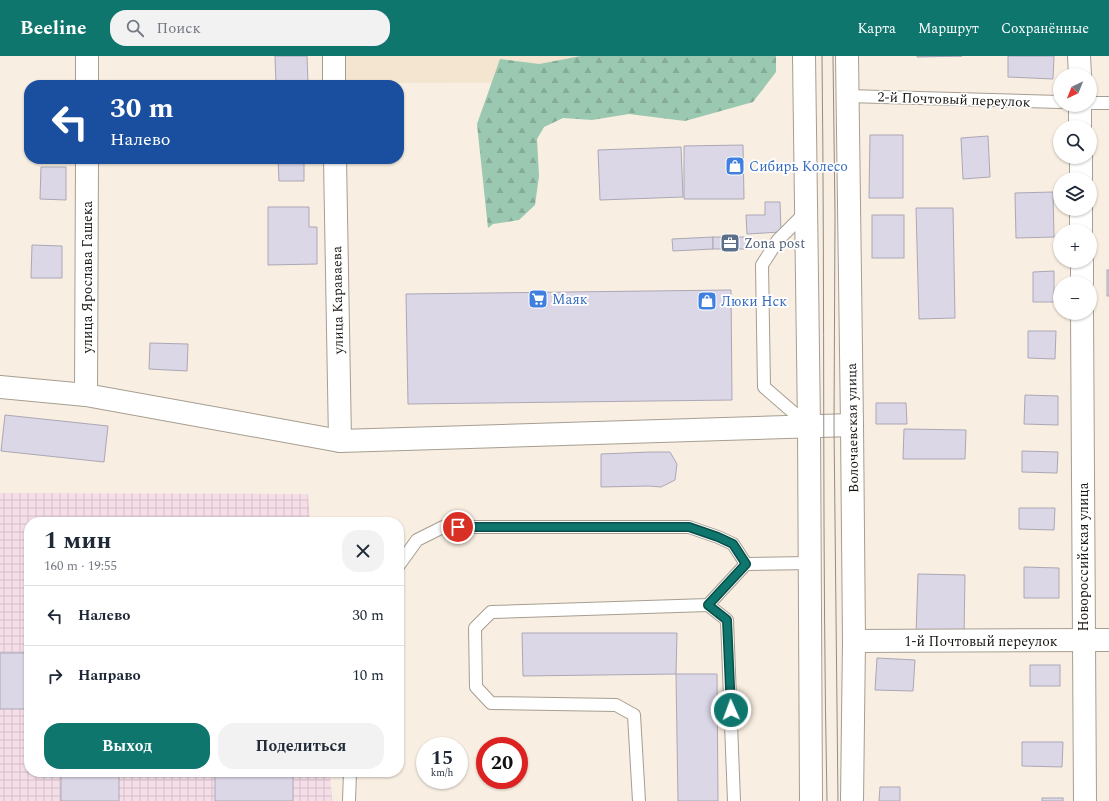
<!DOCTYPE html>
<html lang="ru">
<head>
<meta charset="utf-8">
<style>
  :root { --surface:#fff; --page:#f2f2f3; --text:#1f2937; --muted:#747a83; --line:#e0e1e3; --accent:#0f766e }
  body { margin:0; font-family:Spectral,serif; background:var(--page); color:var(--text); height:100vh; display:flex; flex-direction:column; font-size:15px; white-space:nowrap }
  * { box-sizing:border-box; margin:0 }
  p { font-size:13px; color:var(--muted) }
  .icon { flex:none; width:22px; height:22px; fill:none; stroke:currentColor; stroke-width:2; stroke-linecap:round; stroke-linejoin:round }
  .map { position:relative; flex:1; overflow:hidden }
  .side { position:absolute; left:24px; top:461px; width:380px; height:260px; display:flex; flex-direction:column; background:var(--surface); border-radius:16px; box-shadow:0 1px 3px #0004 }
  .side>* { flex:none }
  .guide { position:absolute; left:24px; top:24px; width:380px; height:84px; border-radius:16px; box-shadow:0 1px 3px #0004; background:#1a4fa0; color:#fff; overflow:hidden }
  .needle { width:26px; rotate:223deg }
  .buttons { position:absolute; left:1053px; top:12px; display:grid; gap:8px }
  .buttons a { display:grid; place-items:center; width:44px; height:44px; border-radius:50%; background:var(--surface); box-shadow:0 1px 3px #0004; font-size:20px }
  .speed { position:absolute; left:416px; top:681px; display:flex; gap:8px; font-size:20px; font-weight:700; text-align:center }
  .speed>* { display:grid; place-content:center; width:52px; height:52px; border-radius:50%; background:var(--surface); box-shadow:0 1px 3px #0004; line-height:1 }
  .speed small { font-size:10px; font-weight:400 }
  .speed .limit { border:6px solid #d22; background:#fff; color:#111 }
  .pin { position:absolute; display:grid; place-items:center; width:34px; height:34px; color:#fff; margin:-17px; border:2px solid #fff; border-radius:50%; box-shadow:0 1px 4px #0007 }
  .me { position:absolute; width:44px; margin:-22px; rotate:358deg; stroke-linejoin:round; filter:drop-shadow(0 0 3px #0008) }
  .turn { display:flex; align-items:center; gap:14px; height:84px; padding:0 20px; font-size:18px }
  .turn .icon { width:52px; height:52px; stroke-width:2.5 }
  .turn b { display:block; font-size:28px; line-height:34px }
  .round { display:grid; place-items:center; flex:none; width:42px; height:42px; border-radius:16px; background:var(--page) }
  .headline { display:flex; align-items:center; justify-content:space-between; height:68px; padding:0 20px }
  h1 { font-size:24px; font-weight:700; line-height:30px }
  .primary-button { display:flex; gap:8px; margin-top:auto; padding:8px 20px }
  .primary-button a { flex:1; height:46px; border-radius:16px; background:var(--accent); color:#fff; font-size:16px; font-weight:700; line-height:46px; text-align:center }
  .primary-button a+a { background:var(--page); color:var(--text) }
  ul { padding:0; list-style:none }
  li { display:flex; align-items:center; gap:12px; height:60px; padding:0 20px; border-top:1px solid var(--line) }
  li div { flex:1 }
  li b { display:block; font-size:15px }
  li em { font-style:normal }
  header { display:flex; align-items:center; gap:24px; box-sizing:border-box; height:56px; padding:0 20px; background:var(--accent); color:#fff }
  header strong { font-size:19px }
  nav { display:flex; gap:22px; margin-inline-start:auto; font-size:14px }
  .search { width:280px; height:36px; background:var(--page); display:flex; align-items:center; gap:10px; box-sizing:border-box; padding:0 14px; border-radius:16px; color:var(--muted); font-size:15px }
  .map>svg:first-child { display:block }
  .industrial { fill:url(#industrial-grid) }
  .built { fill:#f3e5d0 }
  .forest { fill:url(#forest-firs) }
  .building { fill:#dcd7e7; stroke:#aca7b5 }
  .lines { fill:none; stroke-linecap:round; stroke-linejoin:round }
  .service-casing { stroke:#a69e91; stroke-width:14 }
  .minor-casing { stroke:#a69e91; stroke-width:24 }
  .secondary-casing { stroke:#a69e91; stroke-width:24 }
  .service { stroke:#fff; stroke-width:12 }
  .minor { stroke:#fff; stroke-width:22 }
  .secondary { stroke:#fff; stroke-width:22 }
  .tram { stroke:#938c83; stroke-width:1 }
  .route-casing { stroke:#0a4d48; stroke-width:10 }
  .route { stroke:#0f766e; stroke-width:7 }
  .labels { text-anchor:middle; stroke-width:3.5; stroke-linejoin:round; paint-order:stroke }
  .street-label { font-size:14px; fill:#181510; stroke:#fff }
  .shop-label { font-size:14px; fill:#366cbe; stroke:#fff; text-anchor:start }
  .service-label { font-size:14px; fill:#4e5e75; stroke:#fff; text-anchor:start }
</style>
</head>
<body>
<header>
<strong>Beeline</strong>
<div class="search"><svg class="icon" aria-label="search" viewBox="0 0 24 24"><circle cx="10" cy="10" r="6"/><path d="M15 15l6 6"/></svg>Поиск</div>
<nav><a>Карта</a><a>Маршрут</a><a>Сохранённые</a></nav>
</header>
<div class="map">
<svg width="1109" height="745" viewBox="0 0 1109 745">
  <defs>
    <pattern id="industrial-grid" width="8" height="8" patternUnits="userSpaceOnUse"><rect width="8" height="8" fill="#f6dee9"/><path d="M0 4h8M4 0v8" fill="none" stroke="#d2bec7"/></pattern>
    <pattern id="forest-firs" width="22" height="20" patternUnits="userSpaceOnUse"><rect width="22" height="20" fill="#9bc8b0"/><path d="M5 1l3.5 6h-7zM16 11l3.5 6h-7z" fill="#85ab96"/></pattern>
  </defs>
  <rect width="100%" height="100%" fill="#f8eee1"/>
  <path class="industrial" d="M0,437L308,438L310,466H29V716H330L332,745H0Z"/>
  <path class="built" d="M346,0H761V26L346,27Z"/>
  <path class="forest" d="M581,0H776V16L753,46L685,65L629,58L592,64L563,62L544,71L537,83L539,120L535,149L519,164L493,168L488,172L477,68L500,3L539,8Z"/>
  <g class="building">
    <path d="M275,0H307L308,28L276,29Z"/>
    <path d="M917,0H962L917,1Z"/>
    <path d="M1008,0H1054L1053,23L1008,21Z"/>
    <path d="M870,79H903V142H869Z"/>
    <path d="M988,80L990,121L963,123L961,82Z"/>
    <path d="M743,89L744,143H684V90Z"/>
    <path d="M681,91L683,141L600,144L598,94Z"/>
    <path d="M278,103H304V125H279Z"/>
    <path d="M41,111H66V144L40,143Z"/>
    <path d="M1053,136L1054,181L1016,182L1015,137Z"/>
    <path d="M765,146H780L781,176L747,178L746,159H765Z"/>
    <path d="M268,151H309V171H317V208L268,209Z"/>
    <path d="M916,152H953L955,262L919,263Z"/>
    <rect x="872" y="159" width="32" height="43"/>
    <path d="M713,181V193L673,195L672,183Z"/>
    <rect x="713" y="181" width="34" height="12"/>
    <path d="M32,189L62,190V222H31Z"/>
    <rect x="1107" y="214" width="2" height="26"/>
    <path d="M1054,215V246H1033V216Z"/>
    <path d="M731,234L732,344L408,348L406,238Z"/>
    <path d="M1028,275H1056L1055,303L1028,302Z"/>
    <path d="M150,287L188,288L187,315L149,313Z"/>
    <path d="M1025,339L1058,340V369L1024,368Z"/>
    <path d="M876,347H906L907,368H876Z"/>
    <path d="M5,359L108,370L104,406L1,395Z"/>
    <path d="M904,373L966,374L965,403H903Z"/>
    <path d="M1022,395L1058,396L1057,417L1022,416Z"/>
    <path d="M651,396H670L677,408L675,424L661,431L649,430L601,431V398Z"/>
    <path d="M1019,452H1055L1054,474L1019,473Z"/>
    <path d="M220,462V466H77V463Z"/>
    <path d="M1024,511L1059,512V542H1024Z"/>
    <path d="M918,518L965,519L964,579L916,578Z"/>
    <path d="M522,577H677L676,618L523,620Z"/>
    <rect x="0" y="597" width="29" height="56"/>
    <path d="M877,602L915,604L913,635L875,634Z"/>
    <rect x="1030" y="609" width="30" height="21"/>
    <path d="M676,618H717L718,745H678Z"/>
    <path d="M1022,686H1063L1062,711L1022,710Z"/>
    <rect x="61" y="716" width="58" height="29"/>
    <rect x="215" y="716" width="78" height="29"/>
    <path d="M880,731H900V745H879Z"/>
    <rect x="1042" y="742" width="21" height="3"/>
  </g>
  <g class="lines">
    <defs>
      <g id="service">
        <path d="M847,40L1060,46"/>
        <path d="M1090,47H1109"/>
        <path d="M805,157L778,184L762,209L764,331L809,370"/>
        <path d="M399,509L417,484L443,471H689L718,481L733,488L746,508L810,507"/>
        <path d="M708,549L727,564L734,745"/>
        <path d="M349,745L350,716"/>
        <path d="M639,745L634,659L616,649L491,647L476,631L475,572L491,556L708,549L746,508"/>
      </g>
      <g id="minor">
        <path d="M334,0V29"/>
        <path d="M1079,0L1080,19"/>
        <path d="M87,29V0"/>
        <path d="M1080,49V71"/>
        <path d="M1081,101V123"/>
        <path d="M335,103L340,385"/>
        <path d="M1081,153V175"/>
        <path d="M1082,205V227"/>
        <path d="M1082,257L1085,745"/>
        <path d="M0,331L86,339L340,385L852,369"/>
        <path d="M86,339L87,103"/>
        <path d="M854,585L1109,584"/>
      </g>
      <g id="secondary">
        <path d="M804,0L809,370L811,745"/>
        <path d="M847,0L852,369L854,585L852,745"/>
      </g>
    </defs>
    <use href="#service" class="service-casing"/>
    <use href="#minor" class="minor-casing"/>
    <use href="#secondary" class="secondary-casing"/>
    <use href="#service" class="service"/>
    <use href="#minor" class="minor"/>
    <use href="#secondary" class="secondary"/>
    <g class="tram">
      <path d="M822,0C825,248 822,497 827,745"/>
      <path d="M833,0L835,159L834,369L838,745"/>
    </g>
  </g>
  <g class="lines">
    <defs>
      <path id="route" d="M458,471H689L718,481L733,488L746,508L708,549L727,564L731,654"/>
    </defs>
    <use href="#route" class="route-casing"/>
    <use href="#route" class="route"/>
  </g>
  <defs>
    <symbol id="shop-square" viewBox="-11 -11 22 22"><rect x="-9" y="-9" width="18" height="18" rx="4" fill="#3f7fe0" stroke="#fff"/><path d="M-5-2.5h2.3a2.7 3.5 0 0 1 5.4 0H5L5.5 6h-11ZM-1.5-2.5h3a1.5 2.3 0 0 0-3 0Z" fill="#fff"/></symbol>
    <symbol id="office-square" viewBox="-11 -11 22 22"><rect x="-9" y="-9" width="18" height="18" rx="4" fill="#5c6f8a" stroke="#fff"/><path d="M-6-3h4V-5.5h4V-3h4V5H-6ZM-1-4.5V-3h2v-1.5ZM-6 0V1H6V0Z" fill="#fff"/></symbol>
    <symbol id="supermarket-square" viewBox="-11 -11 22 22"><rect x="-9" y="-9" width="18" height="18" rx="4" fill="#3f7fe0" stroke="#fff"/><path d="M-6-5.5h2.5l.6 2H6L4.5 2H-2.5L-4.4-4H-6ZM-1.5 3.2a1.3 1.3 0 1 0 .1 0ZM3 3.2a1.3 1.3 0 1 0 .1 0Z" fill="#fff"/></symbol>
  </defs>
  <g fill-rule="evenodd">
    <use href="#shop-square" x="724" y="99" width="22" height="22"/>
    <use href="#office-square" x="719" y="176" width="22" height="22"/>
    <use href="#supermarket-square" x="527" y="232" width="22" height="22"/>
    <use href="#shop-square" x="696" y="234" width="22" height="22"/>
  </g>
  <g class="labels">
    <g class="street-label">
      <text transform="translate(954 43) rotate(2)" y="5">2-й Почтовый переулок</text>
      <text transform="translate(87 221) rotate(-90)" y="5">улица Ярослава Гашека</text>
      <text transform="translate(337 244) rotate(-91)" y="5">улица Караваева</text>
      <text transform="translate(852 372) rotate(-91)" y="5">Волочаевская улица</text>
      <text transform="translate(1083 501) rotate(-90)" y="5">Новороссийская улица</text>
      <text x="981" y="590">1-й Почтовый переулок</text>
    </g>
    <g class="shop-label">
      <text x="749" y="115">Сибирь Колесо</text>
      <text x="552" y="248">Маяк</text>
      <text x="721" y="250">Люки Нск</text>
    </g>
    <g class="service-label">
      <text x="744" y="192">Zona post</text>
    </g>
  </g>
</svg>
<div class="buttons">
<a><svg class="needle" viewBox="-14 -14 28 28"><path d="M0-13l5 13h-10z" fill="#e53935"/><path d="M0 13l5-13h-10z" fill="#747a83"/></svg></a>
<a><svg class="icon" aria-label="search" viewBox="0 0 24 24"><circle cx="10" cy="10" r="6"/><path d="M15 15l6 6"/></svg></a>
<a><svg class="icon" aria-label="layers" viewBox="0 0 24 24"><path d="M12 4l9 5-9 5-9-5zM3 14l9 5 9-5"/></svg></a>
<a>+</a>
<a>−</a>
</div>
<div class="speed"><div>15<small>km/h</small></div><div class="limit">20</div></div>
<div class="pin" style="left:458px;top:471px;background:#d93025"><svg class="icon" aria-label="arrive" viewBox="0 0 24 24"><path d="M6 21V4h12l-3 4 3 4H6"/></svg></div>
<svg class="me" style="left:731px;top:654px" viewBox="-20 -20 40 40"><circle r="17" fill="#0f766e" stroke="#fff" stroke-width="3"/><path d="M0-11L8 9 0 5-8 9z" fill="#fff"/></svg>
<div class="guide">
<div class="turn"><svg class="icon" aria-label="left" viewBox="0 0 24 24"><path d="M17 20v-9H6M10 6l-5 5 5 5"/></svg><div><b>30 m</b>Налево</div></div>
</div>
<section class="side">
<div class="headline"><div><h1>1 мин</h1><p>160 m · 19:55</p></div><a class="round"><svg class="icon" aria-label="close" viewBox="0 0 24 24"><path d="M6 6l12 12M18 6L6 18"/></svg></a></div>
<ul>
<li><svg class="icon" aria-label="left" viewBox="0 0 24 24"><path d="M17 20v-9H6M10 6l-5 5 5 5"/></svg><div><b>Налево</b></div><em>30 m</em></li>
<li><svg class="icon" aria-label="right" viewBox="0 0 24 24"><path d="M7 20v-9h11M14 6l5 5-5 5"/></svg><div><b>Направо</b></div><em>10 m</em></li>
</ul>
<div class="primary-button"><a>Выход</a><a>Поделиться</a></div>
</section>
</div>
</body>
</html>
